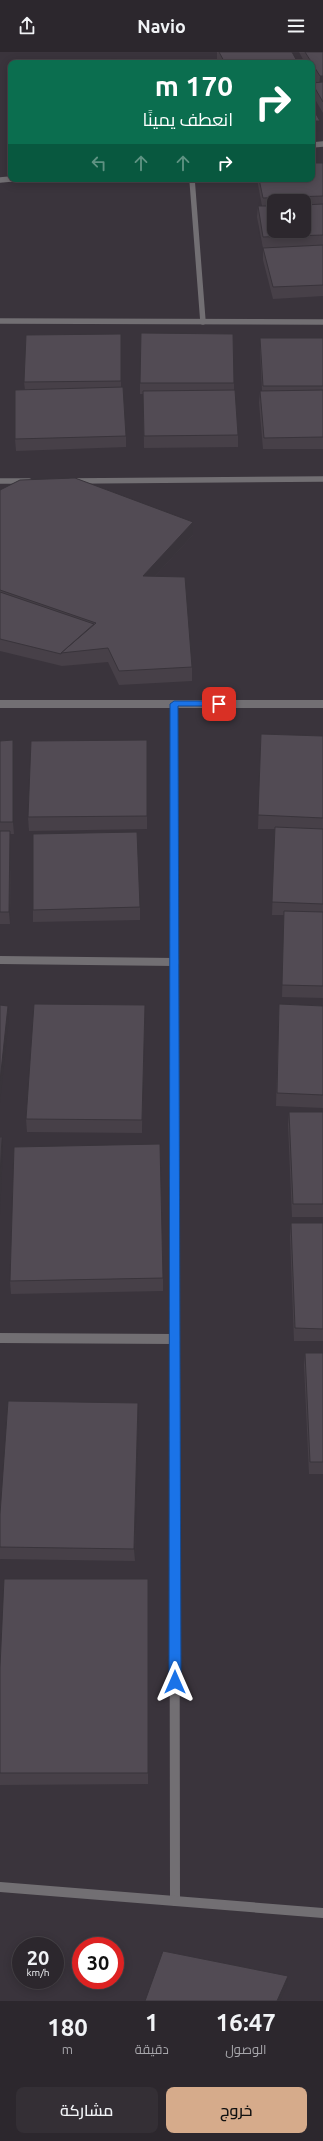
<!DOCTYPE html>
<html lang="ar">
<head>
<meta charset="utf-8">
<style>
  :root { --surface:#2c272d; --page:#342f35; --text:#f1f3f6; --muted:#a6a5aa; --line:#484449; --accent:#d6ab8b }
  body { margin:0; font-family:Ubuntu,Cairo,sans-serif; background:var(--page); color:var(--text); direction:rtl; height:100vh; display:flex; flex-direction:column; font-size:15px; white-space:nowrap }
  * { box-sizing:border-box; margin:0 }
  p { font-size:13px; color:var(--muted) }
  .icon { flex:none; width:22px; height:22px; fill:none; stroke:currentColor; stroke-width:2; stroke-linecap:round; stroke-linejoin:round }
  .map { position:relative; height:1949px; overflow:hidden; direction:ltr }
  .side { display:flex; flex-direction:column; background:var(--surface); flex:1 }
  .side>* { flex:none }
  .top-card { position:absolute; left:8px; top:8px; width:307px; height:122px; border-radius:8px; box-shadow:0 2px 10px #0003,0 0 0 1px var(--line); direction:rtl; background:#0b6e4f; color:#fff; overflow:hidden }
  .tools { position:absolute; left:267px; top:142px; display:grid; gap:8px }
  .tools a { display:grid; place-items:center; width:44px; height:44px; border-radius:8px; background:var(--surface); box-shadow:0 2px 10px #0003,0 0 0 1px var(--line); font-size:20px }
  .speed { position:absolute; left:12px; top:1885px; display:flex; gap:8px; font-size:20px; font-weight:700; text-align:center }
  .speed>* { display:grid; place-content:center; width:52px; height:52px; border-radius:50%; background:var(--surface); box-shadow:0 2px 10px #0003,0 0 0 1px var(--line); line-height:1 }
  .speed small { font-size:10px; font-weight:400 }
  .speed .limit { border:6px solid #d22; background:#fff; color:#111 }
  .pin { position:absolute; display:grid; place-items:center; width:34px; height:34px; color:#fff; margin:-17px; border-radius:8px; box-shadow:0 2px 6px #0006 }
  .me { position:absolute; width:44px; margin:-22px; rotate:0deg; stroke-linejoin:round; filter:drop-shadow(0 0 3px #0008) }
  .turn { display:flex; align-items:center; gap:14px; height:84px; padding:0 16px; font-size:18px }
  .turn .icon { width:52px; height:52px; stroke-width:2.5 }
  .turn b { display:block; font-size:28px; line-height:34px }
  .lanes { display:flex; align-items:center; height:38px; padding:0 16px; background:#0003; justify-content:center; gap:20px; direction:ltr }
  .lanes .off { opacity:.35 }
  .eta { display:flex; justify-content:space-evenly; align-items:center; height:68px; text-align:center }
  .eta b { font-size:24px; font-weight:600; line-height:28px }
  .primary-button { display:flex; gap:8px; margin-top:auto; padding:8px 16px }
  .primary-button a { flex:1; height:46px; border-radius:8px; background:var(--accent); color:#111; font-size:16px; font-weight:600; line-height:46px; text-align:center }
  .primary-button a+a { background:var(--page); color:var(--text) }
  header { display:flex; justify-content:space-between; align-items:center; height:52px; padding:0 16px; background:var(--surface); font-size:18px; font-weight:600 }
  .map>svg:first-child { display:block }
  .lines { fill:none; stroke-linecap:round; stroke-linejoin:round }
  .minor-far2 { stroke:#726f73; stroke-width:5.5 }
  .minor-far1 { stroke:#726f73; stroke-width:8 }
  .minor { stroke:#726f73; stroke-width:10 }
  .wall { fill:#474048; fill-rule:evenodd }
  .shaded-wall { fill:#39343b }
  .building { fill:#524b54; stroke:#39343b }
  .route { fill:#1a73e8; stroke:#114b97 }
</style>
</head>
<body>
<header><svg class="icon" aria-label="menu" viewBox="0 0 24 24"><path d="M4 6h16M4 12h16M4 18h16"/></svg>Navio<svg class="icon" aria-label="share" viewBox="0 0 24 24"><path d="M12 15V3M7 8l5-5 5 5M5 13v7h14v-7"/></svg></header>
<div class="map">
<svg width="323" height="1949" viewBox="0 0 323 1949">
  <rect width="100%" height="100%" fill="#3a343c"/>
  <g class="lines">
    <g class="minor-far2">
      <path d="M312,93L323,92"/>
      <path d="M192,127L203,270"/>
      <path d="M0,128L11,127"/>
      <path d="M0,269L323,270"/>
      <path d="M0,429H29"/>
      <path d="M71,429L323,427"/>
    </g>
    <g class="minor-far1">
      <path d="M0,652H323"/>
      <path d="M174,652V1116"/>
      <path d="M0,908L175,910"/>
    </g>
    <g class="minor">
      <path d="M174,1115L175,1849"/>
      <path d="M0,1286L175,1287"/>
      <path d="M0,1835L323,1861"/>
    </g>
  </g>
  <g class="wall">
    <path d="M217,0H292L298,11H219L217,7Z"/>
    <path d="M299,0H323V61L312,42V31H317L312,23V11H305Z"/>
    <path d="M323,111V244L273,247L263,208V196L285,195L263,196L257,165L258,154H262L257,127H312ZM274,149H304V179H274Z"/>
    <path d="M121,282V335L126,384V395L16,399L15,387L25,338L24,330Z"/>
    <path d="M260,286H323V397H263L259,351L260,339H262L260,298Z"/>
    <path d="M140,331H234V338L238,383V395L144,396L143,342H140Z"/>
    <path d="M0,438L193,483L155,524L192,615V629L119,633L108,610L62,614L0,599Z"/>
    <path d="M261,682L323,684V946L282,945L284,863H272L275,777H258Z"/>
    <path d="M13,688L14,700V782H10L11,791L10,872H0V689Z"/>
    <path d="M147,688V777L29,779L28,765Z"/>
    <path d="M140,855V868L33,870V858Z"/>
    <path d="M279,952L323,954V1056L276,1054Z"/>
    <path d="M145,953L142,1081L27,1080L26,1067Z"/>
    <path d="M289,1060H323V1165H292L288,1073Z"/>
    <path d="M291,1171H323V1289H294L290,1184Z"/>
    <path d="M163,1226V1239L11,1242L10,1229Z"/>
    <path d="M305,1301H323V1422H309L304,1313Z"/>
    <path d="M138,1351L135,1509L0,1507V1462Z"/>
    <path d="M148,1527V1732L0,1733V1615Z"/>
  </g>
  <g class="shaded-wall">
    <path d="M320,24H323V35H319Z"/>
    <path d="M312,69H320L319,80H312Z"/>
    <path d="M193,470V483L143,537V524Z"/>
    <path d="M13,688L14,700V782L13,770Z"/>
    <path d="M10,779L11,791L10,872L9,860Z"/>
    <path d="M145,953V966L142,1081V1068Z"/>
    <path d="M8,954L9,967L0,1051V1029Z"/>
    <path d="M2,1085L3,1098L0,1163V1125Z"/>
    <path d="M138,1351L139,1363L135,1509L134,1497Z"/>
    <path d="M288,1924L287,1934L280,1949H277Z"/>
  </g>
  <g class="building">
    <path d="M219,0H292L298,11H225Z"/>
    <path d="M305,0H323V24H320Z"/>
    <path d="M117,7L119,11H72Z"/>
    <path d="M199,7L200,11H138V10Z"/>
    <path d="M323,30V50L312,31Z"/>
    <path d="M312,55L320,69H312Z"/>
    <path d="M312,111H323V144L263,146L259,127H312Z"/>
    <path d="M323,152V183L263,185L258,154H274V179H304V153Z"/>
    <path d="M323,193V233L273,235L263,196Z"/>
    <path d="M141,281L233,282L234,331H140Z"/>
    <path d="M121,282V329L24,330L26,283Z"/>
    <path d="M260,286H323V334H263Z"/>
    <path d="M123,335L126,384L15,387V338Z"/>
    <path d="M235,338L238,383L144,384L143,339Z"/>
    <path d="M323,338V385L264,386L260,339Z"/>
    <path d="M75,426L193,470L143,524L185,525L192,615L119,619L108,596L61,601L96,571L0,538V438L20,428Z"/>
    <path d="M0,540L94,572L61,601V602L0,587Z"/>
    <path d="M261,682L323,684V766L258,763Z"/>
    <path d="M13,688V770H0V689Z"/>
    <path d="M147,688V764L28,765L31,689Z"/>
    <path d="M275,775L323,777V852L272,850Z"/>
    <path d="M0,779H10L9,860H0Z"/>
    <path d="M137,780L140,855L33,858V782Z"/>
    <path d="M284,859L323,860V934L282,933Z"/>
    <path d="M34,952L145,953L142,1068L26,1067Z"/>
    <path d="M279,952L323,954V1043L277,1041Z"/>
    <path d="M0,953L8,954L0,1029Z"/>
    <path d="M289,1060H323V1152H293Z"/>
    <path d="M0,1085H2L0,1125Z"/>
    <path d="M160,1092L163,1226L10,1229L14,1095Z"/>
    <path d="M291,1171H323V1277L295,1276Z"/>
    <path d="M305,1301H323V1410H310Z"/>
    <path d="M8,1349L138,1351L134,1497L0,1495V1462Z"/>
    <path d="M4,1527H148V1721H0V1615Z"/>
    <path d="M163,1899L288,1924L277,1949H145Z"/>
  </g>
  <path class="route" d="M174,649H219L223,652L219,654H178L181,1630L179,1634L175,1635L171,1634L169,1630L170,652Z"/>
</svg>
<div class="tools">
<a><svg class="icon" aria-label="sound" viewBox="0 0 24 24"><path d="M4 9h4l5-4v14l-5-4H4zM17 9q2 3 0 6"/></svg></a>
</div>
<div class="speed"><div>20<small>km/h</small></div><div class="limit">30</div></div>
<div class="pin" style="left:219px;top:652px;background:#d93025"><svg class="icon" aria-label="arrive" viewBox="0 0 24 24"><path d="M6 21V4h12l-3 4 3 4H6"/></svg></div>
<svg class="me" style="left:175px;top:1630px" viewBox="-20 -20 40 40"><path d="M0-17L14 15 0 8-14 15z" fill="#1a73e8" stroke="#fff" stroke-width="4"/></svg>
<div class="top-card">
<div class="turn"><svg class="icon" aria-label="right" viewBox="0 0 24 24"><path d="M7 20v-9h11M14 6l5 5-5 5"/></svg><div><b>170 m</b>انعطف يمينًا</div></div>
<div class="lanes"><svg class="icon off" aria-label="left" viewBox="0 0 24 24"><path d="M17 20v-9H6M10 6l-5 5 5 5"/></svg><svg class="icon off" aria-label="ahead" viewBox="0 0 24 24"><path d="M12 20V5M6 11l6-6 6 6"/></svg><svg class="icon off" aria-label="ahead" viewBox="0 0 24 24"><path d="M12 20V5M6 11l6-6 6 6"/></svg><svg class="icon" aria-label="right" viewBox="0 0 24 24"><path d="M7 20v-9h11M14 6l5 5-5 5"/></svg></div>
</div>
</div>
<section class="side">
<div class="eta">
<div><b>16:47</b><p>الوصول</p></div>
<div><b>1</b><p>دقيقة</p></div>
<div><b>180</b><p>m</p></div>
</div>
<div class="primary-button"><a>خروج</a><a>مشاركة</a></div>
</section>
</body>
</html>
